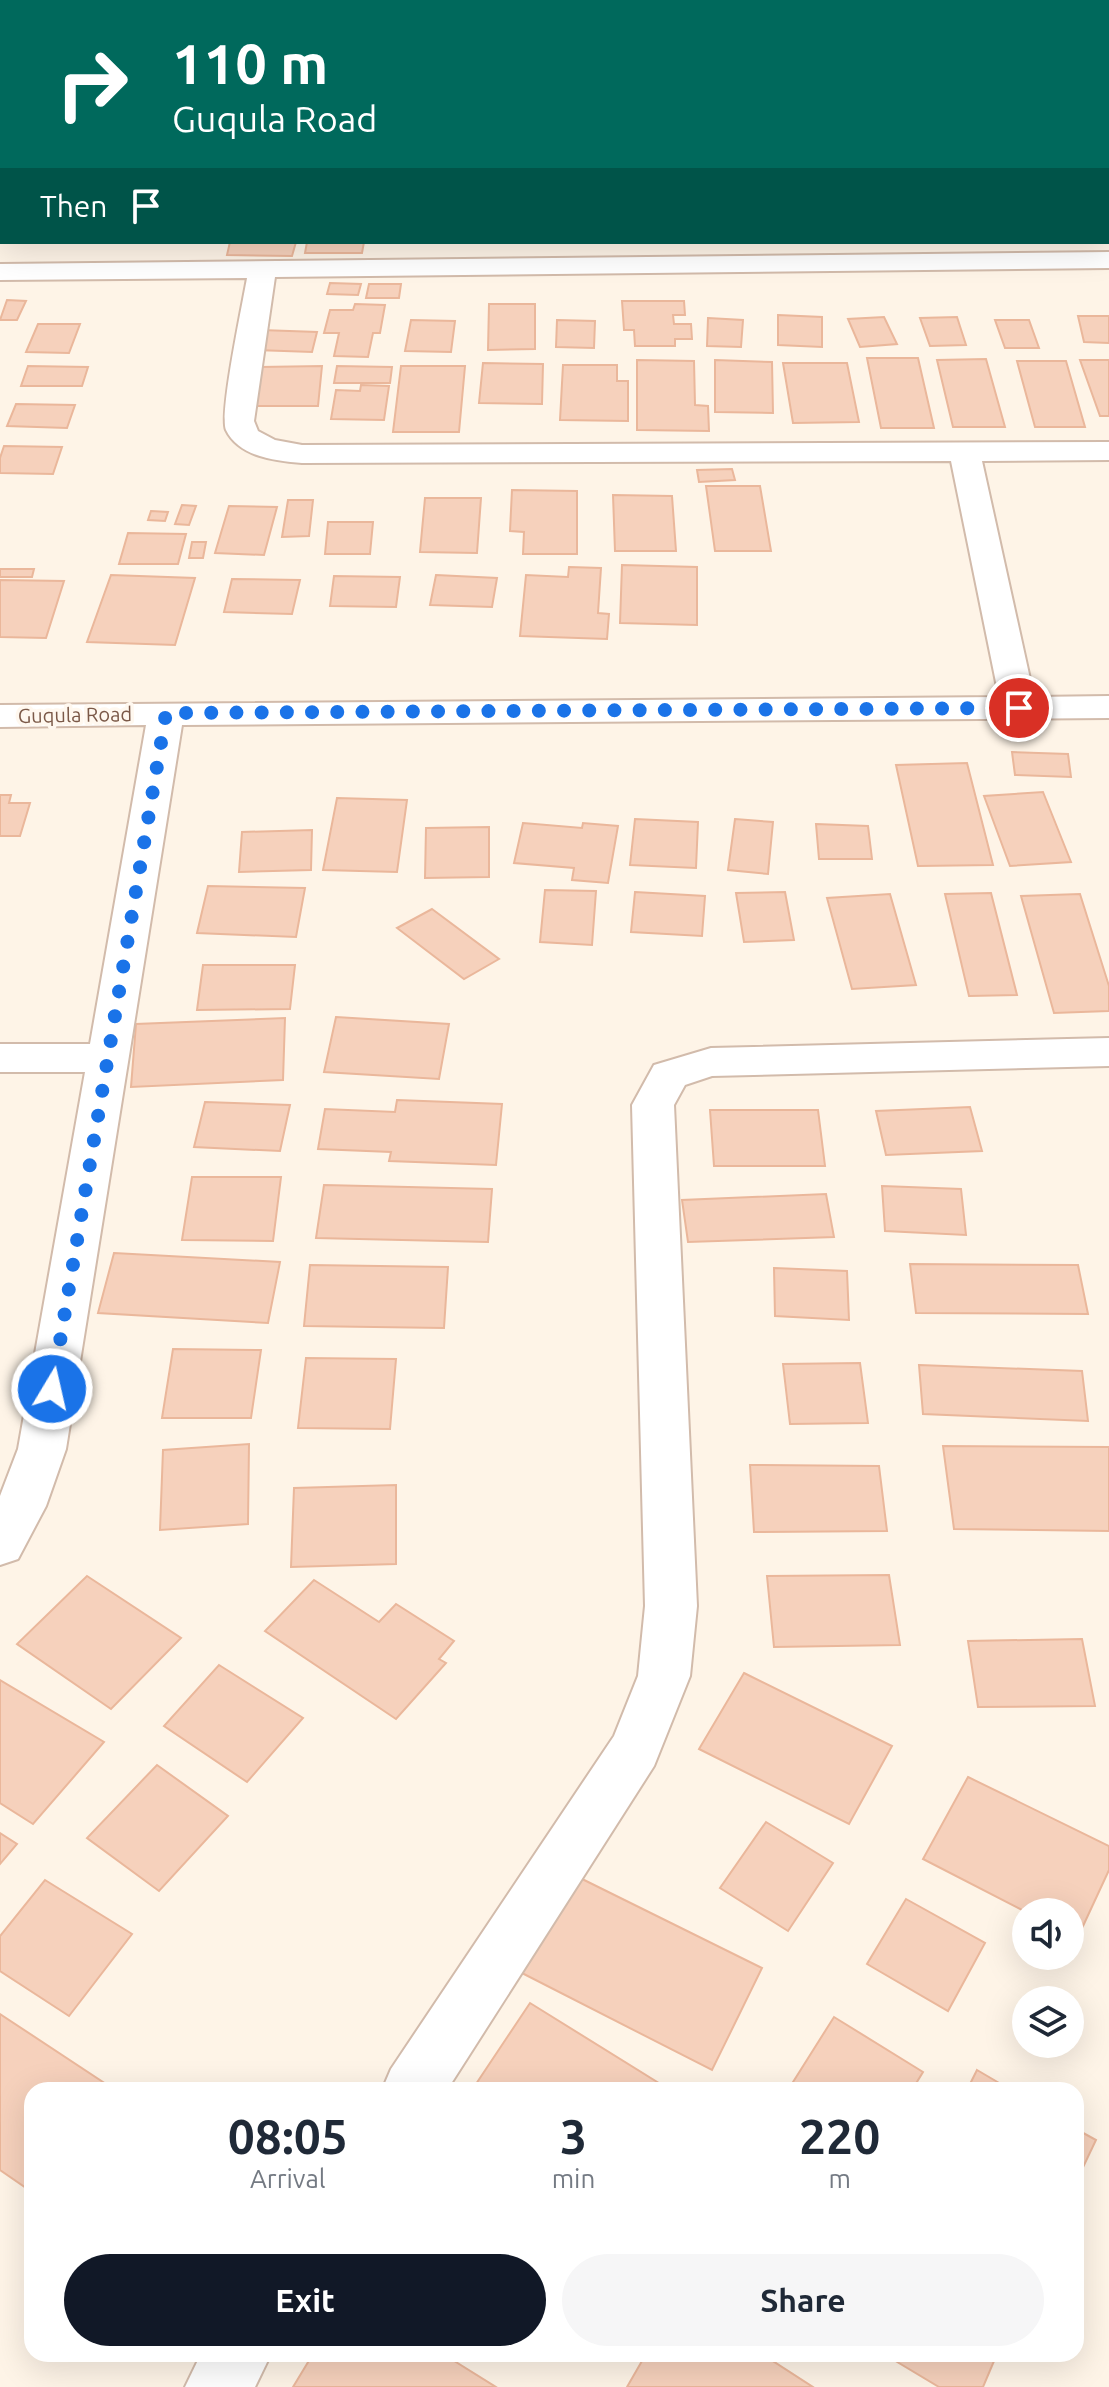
<!DOCTYPE html>
<html lang="en">
<head>
<meta charset="utf-8">
<style>
  :root { --surface:#fff; --page:#f6f6f7; --text:#1f2937; --muted:#747a83; --accent:#111827 }
  body { margin:0; font-family:Ubuntu,sans-serif; background:var(--page); color:var(--text); height:100vh; display:flex; flex-direction:column; font-size:30px; white-space:nowrap }
  * { box-sizing:border-box; margin:0 }
  p { font-size:26px; color:var(--muted) }
  .icon { flex:none; width:44px; height:44px; fill:none; stroke:currentColor; stroke-width:2; stroke-linecap:round; stroke-linejoin:round }
  .map { position:relative; flex:1; overflow:hidden }
  .drawer { position:absolute; left:24px; top:2082px; width:1060px; height:280px; display:flex; flex-direction:column; background:var(--surface); border-radius:24px; box-shadow:0 8px 32px #0002 }
  .drawer>* { flex:none }
  .hud { position:absolute; left:0px; top:0px; width:1110px; height:244px; box-shadow:0 8px 32px #0002; background:#00695c; color:#fff; overflow:hidden }
  .controls { position:absolute; left:1012px; top:1898px; display:grid; gap:16px }
  .controls a { display:grid; place-items:center; width:72px; height:72px; border-radius:50%; background:var(--surface); box-shadow:0 8px 32px #0002; font-size:40px }
  .pin { position:absolute; display:grid; place-items:center; width:68px; height:68px; color:#fff; margin:-34px; border:4px solid #fff; border-radius:50%; box-shadow:0 2px 8px #0007 }
  .me { position:absolute; width:88px; margin:-44px; rotate:9deg; stroke-linejoin:round; filter:drop-shadow(0 0 6px #0008) }
  .turn { display:flex; align-items:center; gap:28px; height:168px; padding:0 40px; font-size:36px }
  .turn .icon { width:104px; height:104px; stroke-width:2.5 }
  .turn b { display:block; font-size:56px; line-height:68px }
  .then { display:flex; align-items:center; height:76px; padding:0 40px; background:#0003; gap:16px; font-size:30px }
  .eta { display:flex; justify-content:space-evenly; align-items:center; height:136px; text-align:center }
  .eta b { font-size:48px; font-weight:700; line-height:56px }
  .primary-button { display:flex; gap:16px; margin-top:auto; padding:16px 40px }
  .primary-button a { flex:1; height:92px; border-radius:48px; background:var(--accent); color:#fff; font-size:32px; font-weight:700; line-height:92px; text-align:center }
  .primary-button a+a { background:var(--page); color:var(--text) }
  .map>svg:first-child { display:block }
  .building { fill:#f6d1bc; stroke:#eab79b; stroke-width:2 }
  .lines { fill:none; stroke-linecap:round; stroke-linejoin:round }
  .minor-casing { stroke:#d2bbab; stroke-width:4 }
  .minor { fill:#fff; fill-rule:evenodd }
  .route { stroke:#1a73e8; stroke-width:14; stroke-dasharray:0 25.2 }
  .labels { text-anchor:middle; stroke-width:7; stroke-linejoin:round; paint-order:stroke }
  .street-label { font-size:20px; fill:#7b5948; stroke:#fff8ef }
</style>
</head>
<body>
<div class="map">
<svg width="1109" height="2387" viewBox="0 0 1109 2387">
  <rect width="100%" height="100%" fill="#fef4e7"/>
  <g class="building">
    <path d="M230,242H296L292,256L227,255Z"/>
    <path d="M307,242H364L362,253H305Z"/>
    <path d="M330,283L361,284L358,295L327,294Z"/>
    <path d="M369,284H401L399,298H366Z"/>
    <path d="M7,300L26,301L17,320H0Z"/>
    <path d="M622,301H684L685,315H673L674,324H691L692,339H675V346H635L634,330H624Z"/>
    <path d="M355,304L385,305L380,333H373L368,357L334,356L339,333H324L330,310H353Z"/>
    <path d="M489,304H535V349L488,350Z"/>
    <path d="M778,315L822,317V347L778,345Z"/>
    <path d="M1078,316H1109V343L1084,342Z"/>
    <path d="M884,317L897,344L860,347L848,319Z"/>
    <path d="M957,317L966,345L930,346L920,318Z"/>
    <path d="M708,318L743,320L741,347L707,346Z"/>
    <path d="M411,320L455,321L451,352L405,351Z"/>
    <path d="M557,320L595,321L594,348L556,347Z"/>
    <path d="M995,320H1029L1039,348H1005Z"/>
    <path d="M38,324H80L69,353L26,352Z"/>
    <path d="M261,330L317,332L312,352L256,350Z"/>
    <path d="M867,358H918L934,428H881Z"/>
    <path d="M986,359L1005,427H953L937,360Z"/>
    <path d="M637,360L694,361L695,405L708,406L709,431L637,430Z"/>
    <path d="M715,360L772,362L773,413L715,412Z"/>
    <path d="M1080,360H1109V416H1100Z"/>
    <path d="M1017,361H1066L1085,427H1035Z"/>
    <path d="M483,363L543,364L542,404L479,403Z"/>
    <path d="M783,363H847L859,422L793,423Z"/>
    <path d="M563,365H617V381H628V421L560,420Z"/>
    <path d="M28,366L88,367L82,386H21Z"/>
    <path d="M322,366L318,406H254L260,367Z"/>
    <path d="M337,366L392,367L390,383H334Z"/>
    <path d="M401,366H465L459,432H393Z"/>
    <path d="M361,385L389,386L384,420L331,419L336,390L360,391Z"/>
    <path d="M16,404L75,405L67,428L7,426Z"/>
    <path d="M4,446L62,447L53,474L0,473V458Z"/>
    <path d="M732,469L735,480L699,482L697,470Z"/>
    <path d="M706,486H760L771,551H715Z"/>
    <path d="M512,490L577,491V554H523L524,532L510,531Z"/>
    <path d="M613,495L672,496L676,551H615Z"/>
    <path d="M425,498H481L477,553L420,552Z"/>
    <path d="M288,500H313L309,536L282,537Z"/>
    <path d="M182,505L196,506L189,525L175,524Z"/>
    <path d="M229,506L277,507L264,555L215,553Z"/>
    <path d="M151,511L168,512L165,521L148,520Z"/>
    <path d="M328,522H373L370,554H325Z"/>
    <path d="M128,533L186,534L178,564H119Z"/>
    <path d="M192,542H206L203,558H189Z"/>
    <path d="M622,565L697,567V625L620,623Z"/>
    <path d="M569,567L601,568L598,613L609,614L607,639L520,636L526,575L568,577Z"/>
    <path d="M0,569H34L32,577H0Z"/>
    <path d="M111,575L195,578L175,645L87,642Z"/>
    <path d="M436,575L497,578L492,607L430,605Z"/>
    <path d="M334,576L400,577L396,607L330,606Z"/>
    <path d="M232,579L300,580L292,614L224,612Z"/>
    <path d="M0,580L64,581L46,638L0,637Z"/>
    <path d="M1012,752L1068,754L1071,777L1015,775Z"/>
    <path d="M967,763L993,865L918,866L896,765Z"/>
    <path d="M1043,792L1071,862L1010,866L984,796Z"/>
    <path d="M0,795H11L9,803H30L20,836H0Z"/>
    <path d="M337,798L407,800L397,872L323,870Z"/>
    <path d="M635,819L698,822L696,868L630,865Z"/>
    <path d="M735,819L773,822L768,874L728,870Z"/>
    <path d="M523,823L582,828L583,823L618,826L608,883L572,880L574,868L514,863Z"/>
    <path d="M816,824L868,826L872,859H819Z"/>
    <path d="M489,827V877L425,878L426,828Z"/>
    <path d="M312,830L311,870L239,872L242,832Z"/>
    <path d="M208,886L305,888L296,937L197,933Z"/>
    <path d="M545,890L596,891L592,945L540,942Z"/>
    <path d="M635,892L705,896L702,936L631,932Z"/>
    <path d="M785,892L794,940L744,942L736,893Z"/>
    <path d="M991,893L1017,995L969,996L945,894Z"/>
    <path d="M890,894L916,985L852,989L827,898Z"/>
    <path d="M1080,894L1109,986V1011L1054,1013L1021,896Z"/>
    <path d="M432,909L499,959L464,979L397,928Z"/>
    <path d="M203,965H295L290,1009L197,1010Z"/>
    <path d="M336,1017L449,1024L439,1079L324,1072Z"/>
    <path d="M285,1018L283,1080L131,1087L136,1024Z"/>
    <path d="M397,1100L502,1104L496,1165L389,1161L391,1152L318,1149L325,1109L395,1112Z"/>
    <path d="M205,1102L290,1105L280,1151L194,1147Z"/>
    <path d="M970,1107L982,1151L886,1155L876,1111Z"/>
    <path d="M710,1110H818L825,1166H714Z"/>
    <path d="M192,1177H281L273,1241L182,1240Z"/>
    <path d="M324,1185L492,1189L488,1242L316,1238Z"/>
    <path d="M882,1186L961,1189L966,1235L885,1231Z"/>
    <path d="M826,1194L834,1237L688,1242L682,1200Z"/>
    <path d="M114,1253L280,1262L268,1323L98,1313Z"/>
    <path d="M910,1264L1078,1265L1088,1314L916,1313Z"/>
    <path d="M310,1265L448,1267L444,1328L304,1326Z"/>
    <path d="M774,1268L847,1271L849,1320L775,1316Z"/>
    <path d="M173,1349L261,1350L251,1418H162Z"/>
    <path d="M306,1358L396,1359L390,1429L298,1428Z"/>
    <path d="M860,1363L868,1423L790,1424L783,1364Z"/>
    <path d="M919,1365L1082,1371L1088,1421L923,1414Z"/>
    <path d="M249,1444L248,1524L160,1530L163,1450Z"/>
    <path d="M943,1446L1109,1447V1531L954,1529Z"/>
    <path d="M750,1465L879,1466L887,1531L754,1532Z"/>
    <path d="M396,1485V1564L291,1567L294,1488Z"/>
    <path d="M889,1575L900,1645L774,1647L767,1576Z"/>
    <path d="M87,1576L181,1638L111,1709L17,1644Z"/>
    <path d="M314,1580L379,1622L396,1604L454,1641L439,1659L446,1663L396,1719L265,1631Z"/>
    <path d="M1082,1639L1095,1706L978,1707L968,1641Z"/>
    <path d="M219,1665L303,1718L247,1782L164,1726Z"/>
    <path d="M744,1673L892,1746L849,1824L699,1749Z"/>
    <path d="M0,1680L104,1742L33,1824L0,1803Z"/>
    <path d="M157,1765L228,1816L159,1891L87,1838Z"/>
    <path d="M968,1777L1109,1846V1870L1077,1939L1070,1935V1912H1026L923,1859Z"/>
    <path d="M766,1822L833,1863L788,1931L720,1888Z"/>
    <path d="M0,1833L17,1844L0,1864Z"/>
    <path d="M572,1874L762,1968L712,2070L516,1970Z"/>
    <path d="M45,1880L132,1934L69,2016L0,1971V1936Z"/>
    <path d="M906,1899L985,1943L948,2011L867,1964Z"/>
    <path d="M530,2003L670,2090H472Z"/>
    <path d="M0,2014L115,2090H32V2192L0,2170Z"/>
    <path d="M834,2017L923,2072L912,2090H788Z"/>
    <path d="M977,2070L1011,2090H967Z"/>
    <path d="M1076,2129L1096,2140L1076,2182Z"/>
    <path d="M313,2354H443L496,2387H293Z"/>
    <path d="M646,2354H762L813,2387H627Z"/>
    <path d="M884,2354H997L983,2387H939Z"/>
  </g>
  <g class="lines">
    <defs>
      <g id="minor">
        <rect x="1108" y="105" width="1" height="16"/>
        <path d="M1109,252V268L275,277L254,421L258,431L275,440L302,445L1109,442V460L982,461L1034,697L1109,696V718L182,725L66,1449L46,1506L18,1559L0,1565V1496L18,1449L85,1072H0V1044H90L146,725L0,727V705L999,697L951,461L302,463C276,461 239,457 226,430C219,414 243,302 247,278L0,280V264Z"/>
        <path d="M1109,1038V1066L712,1076L685,1085L674,1105L697,1606L690,1676L654,1766L447,2090H382L391,2069L614,1736L638,1676L645,1606L632,1105L654,1065L711,1048Z"/>
        <path d="M201,2354H271L255,2387H185Z"/>
      </g>
    </defs>
    <use href="#minor" class="minor-casing"/>
    <use href="#minor" class="minor"/>
  </g>
  <g class="lines">
    <path class="route" d="M52,1389L166,713L1019,708"/>
  </g>
  <g class="labels">
    <g class="street-label">
      <text transform="translate(75 715) rotate(-1)" y="7">Guqula Road</text>
    </g>
  </g>
</svg>
<div class="controls">
<a><svg class="icon" aria-label="sound" viewBox="0 0 24 24"><path d="M4 9h4l5-4v14l-5-4H4zM17 9q2 3 0 6"/></svg></a>
<a><svg class="icon" aria-label="layers" viewBox="0 0 24 24"><path d="M12 4l9 5-9 5-9-5zM3 14l9 5 9-5"/></svg></a>
</div>
<div class="pin" style="left:1019px;top:708px;background:#d93025"><svg class="icon" aria-label="arrive" viewBox="0 0 24 24"><path d="M6 21V4h12l-3 4 3 4H6"/></svg></div>
<svg class="me" style="left:52px;top:1389px" viewBox="-20 -20 40 40"><circle r="17" fill="#1a73e8" stroke="#fff" stroke-width="3"/><path d="M0-11L8 9 0 5-8 9z" fill="#fff"/></svg>
<div class="hud">
<div class="turn"><svg class="icon" aria-label="right" viewBox="0 0 24 24"><path d="M7 20v-9h11M14 6l5 5-5 5"/></svg><div><b>110 m</b>Guqula Road</div></div>
<div class="then">Then<svg class="icon" aria-label="arrive" viewBox="0 0 24 24"><path d="M6 21V4h12l-3 4 3 4H6"/></svg></div>
</div>
<section class="drawer">
<div class="eta">
<div><b>08:05</b><p>Arrival</p></div>
<div><b>3</b><p>min</p></div>
<div><b>220</b><p>m</p></div>
</div>
<div class="primary-button"><a>Exit</a><a>Share</a></div>
</section>
</div>
</body>
</html>
